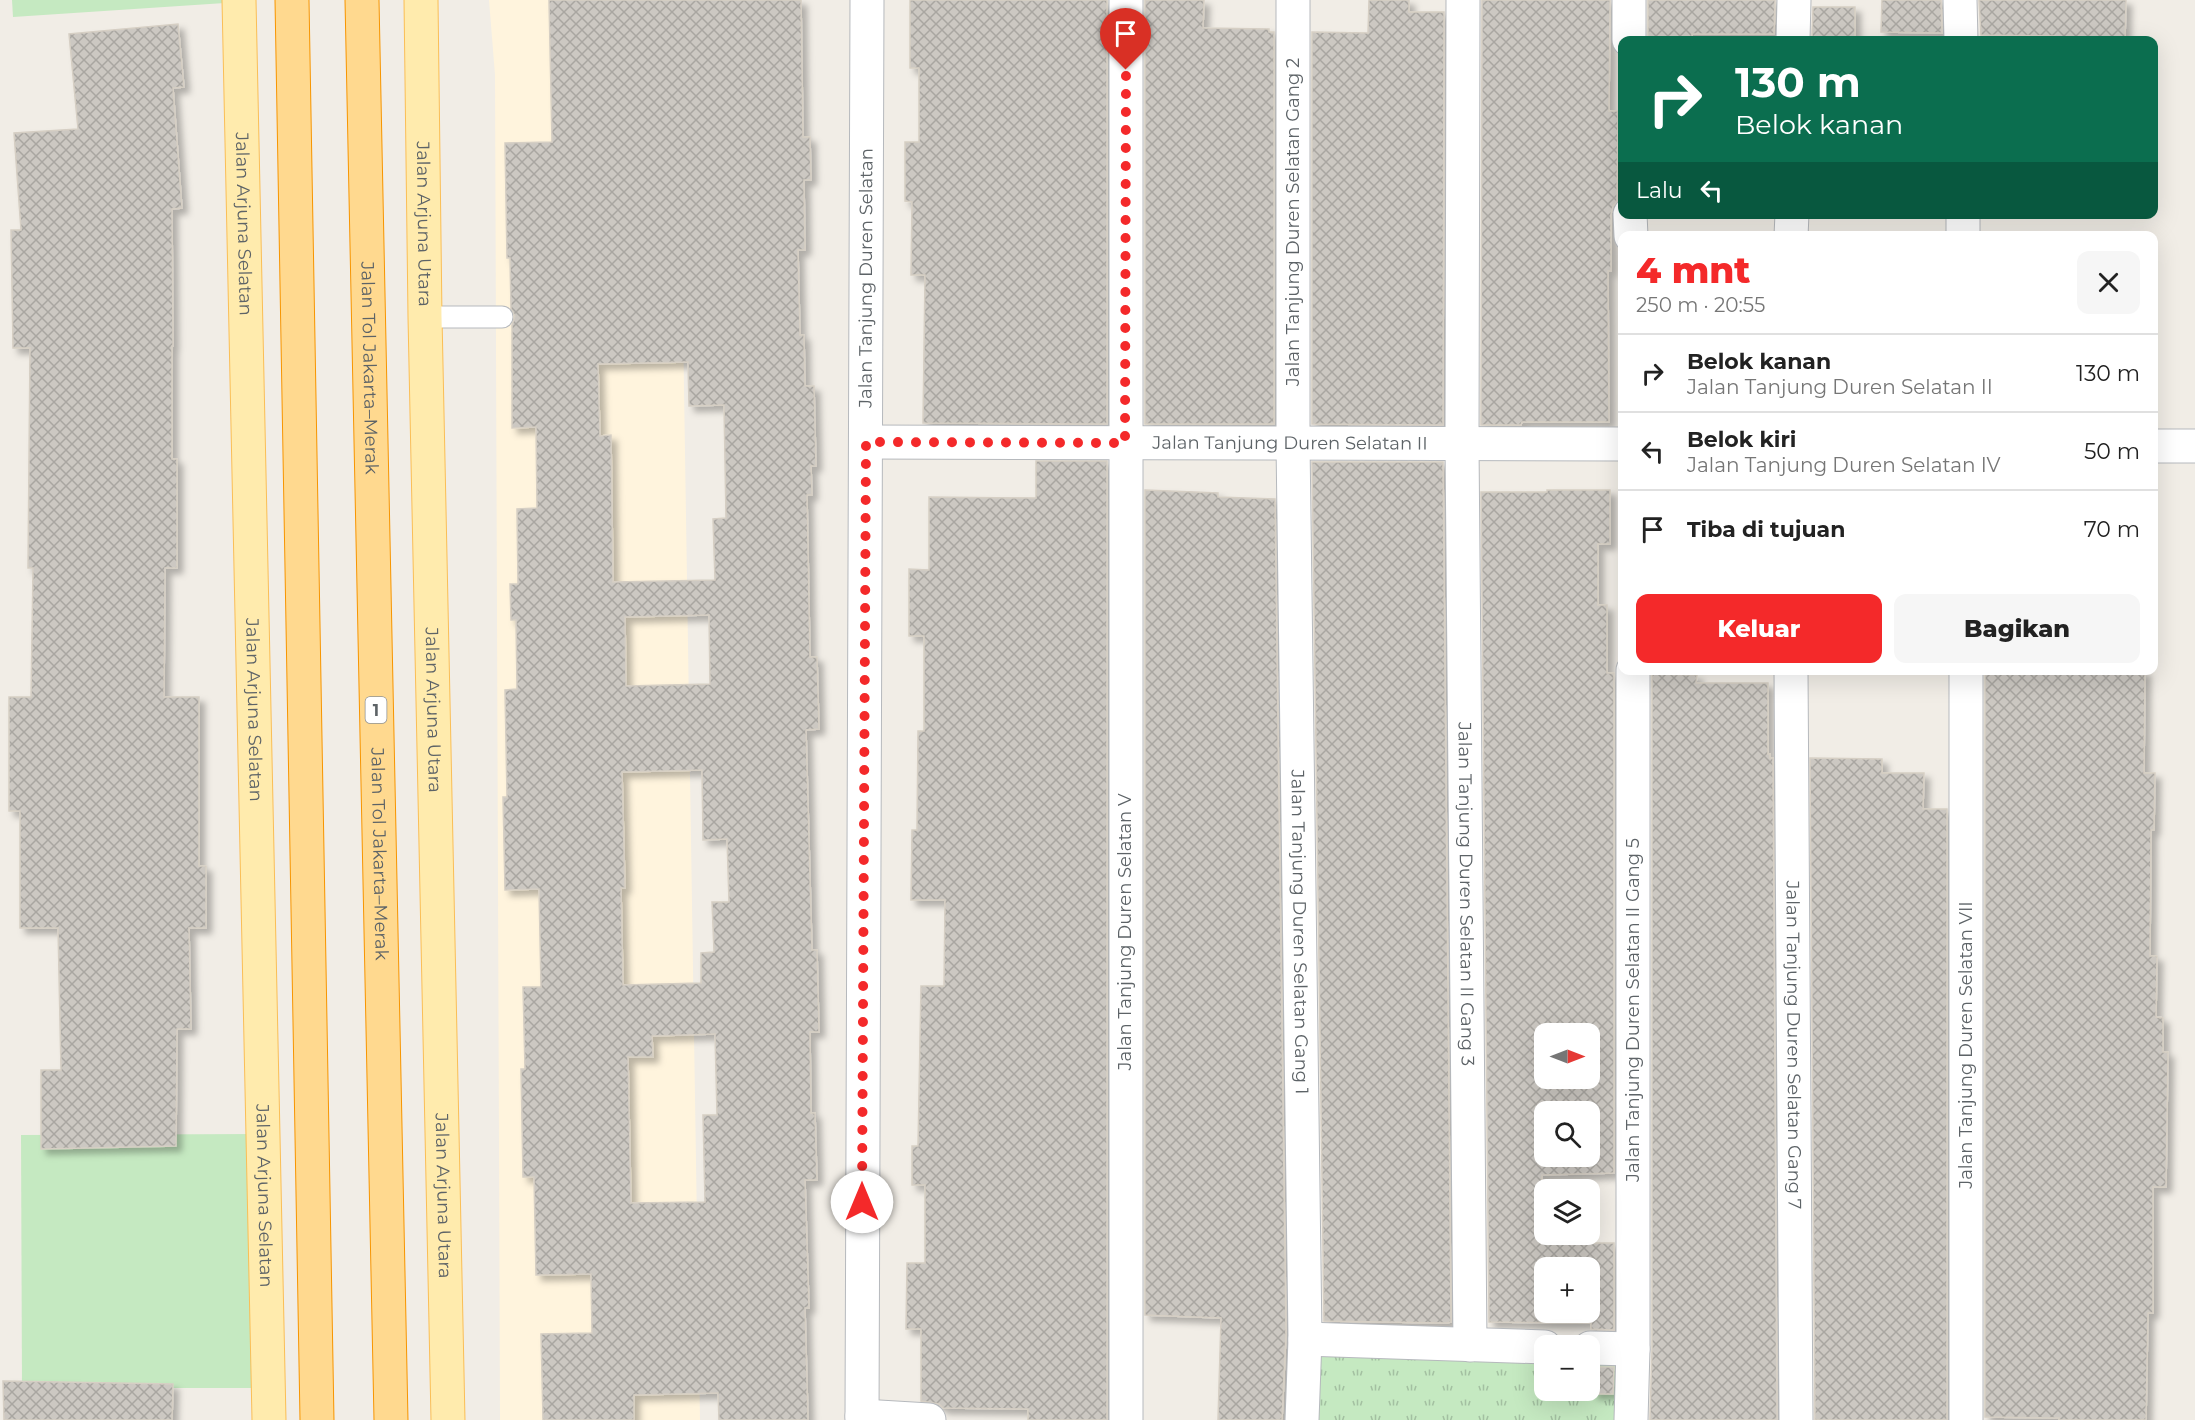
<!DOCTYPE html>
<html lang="id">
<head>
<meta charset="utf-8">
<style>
  :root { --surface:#fff; --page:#f6f6f6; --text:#222; --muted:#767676; --line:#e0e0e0; --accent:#f4292a }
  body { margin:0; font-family:Montserrat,sans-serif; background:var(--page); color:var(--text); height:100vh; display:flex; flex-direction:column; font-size:22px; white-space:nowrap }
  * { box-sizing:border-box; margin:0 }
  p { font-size:20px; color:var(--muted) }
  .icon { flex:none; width:33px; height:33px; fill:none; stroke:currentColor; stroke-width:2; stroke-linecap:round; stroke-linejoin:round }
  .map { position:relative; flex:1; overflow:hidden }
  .sheet { position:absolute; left:1618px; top:231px; width:540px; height:444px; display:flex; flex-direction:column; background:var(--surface); border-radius:12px; box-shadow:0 6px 24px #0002 }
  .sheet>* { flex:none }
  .hud { position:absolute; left:1618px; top:36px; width:540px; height:183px; border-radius:12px; box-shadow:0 6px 24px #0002; background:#0b6e4f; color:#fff; overflow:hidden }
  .needle { width:39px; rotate:90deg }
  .buttons { position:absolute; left:1534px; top:1023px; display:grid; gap:12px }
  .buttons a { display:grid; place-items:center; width:66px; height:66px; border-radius:12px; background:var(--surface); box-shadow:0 6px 24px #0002; font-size:30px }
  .pin { position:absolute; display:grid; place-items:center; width:51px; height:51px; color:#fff; margin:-62px -26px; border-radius:50% 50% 50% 0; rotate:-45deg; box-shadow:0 0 6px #0007 }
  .pin .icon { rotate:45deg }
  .me { position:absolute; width:66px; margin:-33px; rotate:0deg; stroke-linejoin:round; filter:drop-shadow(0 0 4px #0008) }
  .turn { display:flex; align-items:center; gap:21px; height:126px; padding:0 18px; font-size:27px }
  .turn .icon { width:78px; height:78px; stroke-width:2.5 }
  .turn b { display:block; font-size:42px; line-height:51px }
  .then { display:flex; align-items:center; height:57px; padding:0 18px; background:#0003; gap:12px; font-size:22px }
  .round { display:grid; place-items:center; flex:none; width:63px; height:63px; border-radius:12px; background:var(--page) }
  .overview { display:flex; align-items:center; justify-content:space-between; height:102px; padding:0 18px }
  h1 { font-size:36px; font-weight:800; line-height:45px; color:var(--accent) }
  .primary-button { display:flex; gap:12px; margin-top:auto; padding:12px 18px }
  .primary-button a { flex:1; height:69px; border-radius:12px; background:var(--accent); color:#fff; font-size:24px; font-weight:800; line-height:69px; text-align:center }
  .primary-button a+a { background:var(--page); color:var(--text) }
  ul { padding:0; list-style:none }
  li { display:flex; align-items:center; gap:18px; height:78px; padding:0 18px; border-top:2px solid var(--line) }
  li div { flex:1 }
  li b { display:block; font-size:22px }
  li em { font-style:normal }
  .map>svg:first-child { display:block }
  .commercial { fill:#fff4dd }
  .grass { fill:#c5e9c1 }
  .park { fill:url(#park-tufts) }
  .building { fill:url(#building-cross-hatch); stroke:#d6cfc4; stroke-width:1.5; fill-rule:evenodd; filter:url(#shadow) }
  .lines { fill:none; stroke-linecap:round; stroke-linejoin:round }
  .lane-casing { stroke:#b6b9bd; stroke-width:23 }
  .street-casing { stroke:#b6b9bd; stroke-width:35 }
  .primary-casing { stroke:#fabe56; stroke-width:35 }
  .highway-casing { stroke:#f79500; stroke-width:35 }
  .lane { stroke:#fff; stroke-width:21 }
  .street { stroke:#fff; stroke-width:33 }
  .primary { stroke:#ffebad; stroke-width:33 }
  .highway { stroke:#ffd98f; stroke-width:33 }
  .route { stroke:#f4292a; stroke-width:10; stroke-dasharray:0 18 }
  .labels { text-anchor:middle; stroke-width:6; stroke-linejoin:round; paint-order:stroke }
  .shield { fill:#fff; stroke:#8e9295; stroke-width:1.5 }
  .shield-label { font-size:16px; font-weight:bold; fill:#5d6367 }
  .street-label { font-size:18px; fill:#5d6367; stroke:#fff }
</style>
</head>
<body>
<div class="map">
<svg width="2195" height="1420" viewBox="0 0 2195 1420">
  <defs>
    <pattern id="park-tufts" width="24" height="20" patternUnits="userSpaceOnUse" patternTransform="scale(1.5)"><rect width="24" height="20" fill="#c5e9c1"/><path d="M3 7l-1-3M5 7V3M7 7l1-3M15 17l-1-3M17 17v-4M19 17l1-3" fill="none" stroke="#a3c0a1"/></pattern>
    <pattern id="building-cross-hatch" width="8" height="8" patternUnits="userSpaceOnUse" patternTransform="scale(1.5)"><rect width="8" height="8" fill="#ccc8c2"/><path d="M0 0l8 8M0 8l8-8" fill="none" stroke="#a9a6a1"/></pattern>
    <filter id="shadow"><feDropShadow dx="5.5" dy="5.5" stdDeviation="3" flood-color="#0004"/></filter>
  </defs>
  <rect width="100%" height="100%" fill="#f1ede6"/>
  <path class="commercial" d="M489,0H678L700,1420H500L495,75Z"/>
  <g class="grass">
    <path d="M12,0H239L240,2L13,17Z"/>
    <path d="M256,1134L257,1388H22L21,1135Z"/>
  </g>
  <path class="park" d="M1309,1344L1545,1351V1390H1590V1352L1628,1354V1420H1309Z"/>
  <g class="building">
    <path d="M549,0H801L803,137H810L811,180H804L805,250H798L800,335H804L805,386H814L816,466H811L812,495H807L810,657H817L819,729L806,730L812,950H817L819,1032H810L811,1113H815L817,1180H805L809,1308H805L808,1420H719L718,1393L634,1395V1420H543L541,1334L592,1333L591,1274L536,1275L534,1177H523L521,1069H525L523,987H541L539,889L505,890L503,797H507L505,690L517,689L516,620H511L510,584H518L517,509L537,508L536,427L512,428V325L515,316L511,309L510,258H507L505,143L552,142ZM688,362L689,406L724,405L726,518L713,519L715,580L613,582L611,435L600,436L598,364ZM709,615L710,684L626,686L625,617ZM702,770L703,840L727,839L729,902H712L714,952L701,953V983L623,985L621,888H625L622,772ZM715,1034L717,1115H703L705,1202L631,1203L628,1057H653L652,1036Z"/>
    <path d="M910,0H1107V424L923,423L925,275H911L912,202L905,201V142H919V68H910Z"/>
    <path d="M1145,0H1204L1203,28L1269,29V32H1274V424H1145Z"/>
    <path d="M1369,0H1409V12H1444L1443,425L1312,424V32L1368,33Z"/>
    <path d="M1482,0H1610L1609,111H1618L1617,202L1613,206L1611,214V271H1608L1609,422H1522L1521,425H1481Z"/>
    <path d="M1648,0H1775L1774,34H1692V40H1648Z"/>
    <path d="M1882,0H1941L1942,33L1881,32Z"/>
    <path d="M1979,0H2126L2125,40H2055V36L1981,35Z"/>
    <path d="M1813,7H1855V40H1812Z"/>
    <path d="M178,24L184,87L173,88L182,208L172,209L173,346H172V459H177V568H165L164,697H199V866H206V928H189L191,1029H177L176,1146L41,1149V1070H61L58,928H20V811H9V697H31L33,568H28L30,348H13L11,230H21L14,133L78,129L69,34Z"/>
    <path d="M1036,461H1107V1420H1028V1409L943,1408L939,1404L921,1401V1329H906L907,1263H925V1185H912V1146H918L921,986H944L945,900H911L912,830H917L918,731H924V636H909V569L929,570V497L1036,498Z"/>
    <path d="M1312,462H1443L1451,1322L1447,1323L1324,1321Z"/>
    <path d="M1145,490L1218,493V497L1275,499L1286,1333L1282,1420H1218L1221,1318L1145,1315Z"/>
    <path d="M1547,490H1610V544H1598V605H1607V673H1614V1173L1542,1175V1243H1614V1330L1591,1329V1323L1489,1322L1481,492H1547ZM1545,1034H1590V1078H1545ZM1545,1112H1590V1156H1545ZM1545,1268H1590V1312H1545Z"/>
    <path d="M2074,670H2145L2144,773H2155L2154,830H2151L2150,956H2157L2156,1017L2163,1018V1052H2168L2166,1187H2153V1313H2148L2146,1420H2059V1418L1985,1417V673L2074,674Z"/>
    <path d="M1652,674L1697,675L1696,683H1768V754H1770V758H1773L1777,1420H1650L1652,1349Z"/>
    <path d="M1810,758L1882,759V773H1924L1923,809H1947V1420H1815Z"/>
    <path d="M1592,1367H1614L1613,1394H1593Z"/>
    <path d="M3,1381L173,1384L172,1420H4Z"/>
  </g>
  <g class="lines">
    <defs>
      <path id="lane" d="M425,317H502"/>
      <g id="street">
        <path id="s1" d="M1293,0V443L1305,1339L1302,1420"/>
        <path id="s2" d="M1463,0L1462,444L1470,1345"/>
        <path d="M1629,0V40"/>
        <path d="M1960,0L1961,40"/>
        <path d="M1793,40L1794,0"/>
        <path d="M1630,214L1631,236"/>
        <path d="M1963,214V236"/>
        <path d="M1791,236L1792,214"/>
        <path id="s3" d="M866,442L1623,444"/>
        <path d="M2154,446H2195"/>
        <path id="s4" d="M1791,670L1796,1420"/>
        <path d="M1966,670V1420"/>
        <path d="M1305,1339L1545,1347"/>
        <path d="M1590,1348L1633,1349"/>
        <path d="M862,1416L929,1420"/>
        <path id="s5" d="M862,1420L867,0"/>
        <path d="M1126,1420V0"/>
        <path d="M1631,1420L1633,1349V670"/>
      </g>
      <g id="primary">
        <path id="s6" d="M239,0L269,1420"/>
        <path id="s7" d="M421,0L425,317L448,1420"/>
      </g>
      <g id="highway">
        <path d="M292,0L317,1420"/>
        <path id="s8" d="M362,0L391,1420"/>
      </g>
    </defs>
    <use href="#lane" class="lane-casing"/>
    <use href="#street" class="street-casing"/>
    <use href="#primary" class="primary-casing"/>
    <use href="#highway" class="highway-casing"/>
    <use href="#lane" class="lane"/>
    <use href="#street" class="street"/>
    <use href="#primary" class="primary"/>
    <use href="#highway" class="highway"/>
  </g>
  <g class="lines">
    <path class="route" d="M862,1202L866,442L1125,443L1126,70"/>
  </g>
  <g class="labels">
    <rect class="shield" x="365.5" y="697" width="21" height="26" rx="4.5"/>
    <g class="shield-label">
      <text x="376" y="716">1</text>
    </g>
    <g class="street-label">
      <text transform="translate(1293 222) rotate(-90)" y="6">Jalan Tanjung Duren Selatan Gang 2</text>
      <text dy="6" stroke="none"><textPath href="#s6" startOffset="224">Jalan Arjuna Selatan</textPath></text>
      <text dy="6" stroke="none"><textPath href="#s7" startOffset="224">Jalan Arjuna Utara</textPath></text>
      <text dy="6" stroke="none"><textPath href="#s5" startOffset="1142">Jalan Tanjung Duren Selatan</textPath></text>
      <text dy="6" stroke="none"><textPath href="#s8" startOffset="368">Jalan Tol Jakarta–Merak</textPath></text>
      <text dy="6" stroke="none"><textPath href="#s3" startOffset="424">Jalan Tanjung Duren Selatan II</textPath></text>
      <text dy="6" stroke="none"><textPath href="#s6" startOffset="710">Jalan Arjuna Selatan</textPath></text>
      <text dy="6" stroke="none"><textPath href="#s7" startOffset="710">Jalan Arjuna Utara</textPath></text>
      <text dy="6" stroke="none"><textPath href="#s8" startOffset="854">Jalan Tol Jakarta–Merak</textPath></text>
      <text dy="6" stroke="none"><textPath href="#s2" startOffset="894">Jalan Tanjung Duren Selatan II Gang 3</textPath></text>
      <text transform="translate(1125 932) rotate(-90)" y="6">Jalan Tanjung Duren Selatan V</text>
      <text dy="6" stroke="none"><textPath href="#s1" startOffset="932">Jalan Tanjung Duren Selatan Gang 1</textPath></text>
      <text transform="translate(1633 1010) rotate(-90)" y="6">Jalan Tanjung Duren Selatan II Gang 5</text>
      <text dy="6" stroke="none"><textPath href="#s4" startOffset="375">Jalan Tanjung Duren Selatan Gang 7</textPath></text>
      <text transform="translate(1966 1045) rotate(-90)" y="6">Jalan Tanjung Duren Selatan VII</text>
      <text dy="6" stroke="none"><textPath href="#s6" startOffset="1196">Jalan Arjuna Selatan</textPath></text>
      <text dy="6" stroke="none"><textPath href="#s7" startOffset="1196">Jalan Arjuna Utara</textPath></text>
    </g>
  </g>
</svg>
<div class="buttons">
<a><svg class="needle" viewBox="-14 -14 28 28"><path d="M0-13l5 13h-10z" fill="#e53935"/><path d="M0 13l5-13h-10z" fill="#767676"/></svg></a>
<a><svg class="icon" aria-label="search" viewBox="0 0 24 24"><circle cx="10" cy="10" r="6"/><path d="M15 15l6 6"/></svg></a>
<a><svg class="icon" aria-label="layers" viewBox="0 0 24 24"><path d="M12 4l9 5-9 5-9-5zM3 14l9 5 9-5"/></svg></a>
<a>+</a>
<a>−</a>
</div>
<div class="pin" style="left:1126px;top:70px;background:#d93025"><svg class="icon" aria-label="arrive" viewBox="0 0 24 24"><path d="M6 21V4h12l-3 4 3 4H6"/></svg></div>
<svg class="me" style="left:862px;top:1202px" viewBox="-20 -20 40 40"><circle r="19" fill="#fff"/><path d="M0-13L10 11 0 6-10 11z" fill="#f4292a"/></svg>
<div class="hud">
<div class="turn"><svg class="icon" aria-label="right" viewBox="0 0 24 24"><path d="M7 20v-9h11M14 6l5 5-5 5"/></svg><div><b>130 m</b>Belok kanan</div></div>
<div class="then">Lalu<svg class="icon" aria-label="left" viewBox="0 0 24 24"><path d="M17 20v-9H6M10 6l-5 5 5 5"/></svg></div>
</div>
<section class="sheet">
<div class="overview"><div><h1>4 mnt</h1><p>250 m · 20:55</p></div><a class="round"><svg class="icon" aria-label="close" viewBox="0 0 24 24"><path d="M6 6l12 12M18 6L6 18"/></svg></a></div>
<ul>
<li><svg class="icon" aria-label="right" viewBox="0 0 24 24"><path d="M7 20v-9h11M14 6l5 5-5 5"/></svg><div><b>Belok kanan</b><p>Jalan Tanjung Duren Selatan II</p></div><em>130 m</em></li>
<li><svg class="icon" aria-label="left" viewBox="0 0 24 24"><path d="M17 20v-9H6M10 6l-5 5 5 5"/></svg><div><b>Belok kiri</b><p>Jalan Tanjung Duren Selatan IV</p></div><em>50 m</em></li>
<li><svg class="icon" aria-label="arrive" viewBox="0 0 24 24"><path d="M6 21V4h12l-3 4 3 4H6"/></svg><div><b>Tiba di tujuan</b></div><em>70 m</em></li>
</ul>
<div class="primary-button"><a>Keluar</a><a>Bagikan</a></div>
</section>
</div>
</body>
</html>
